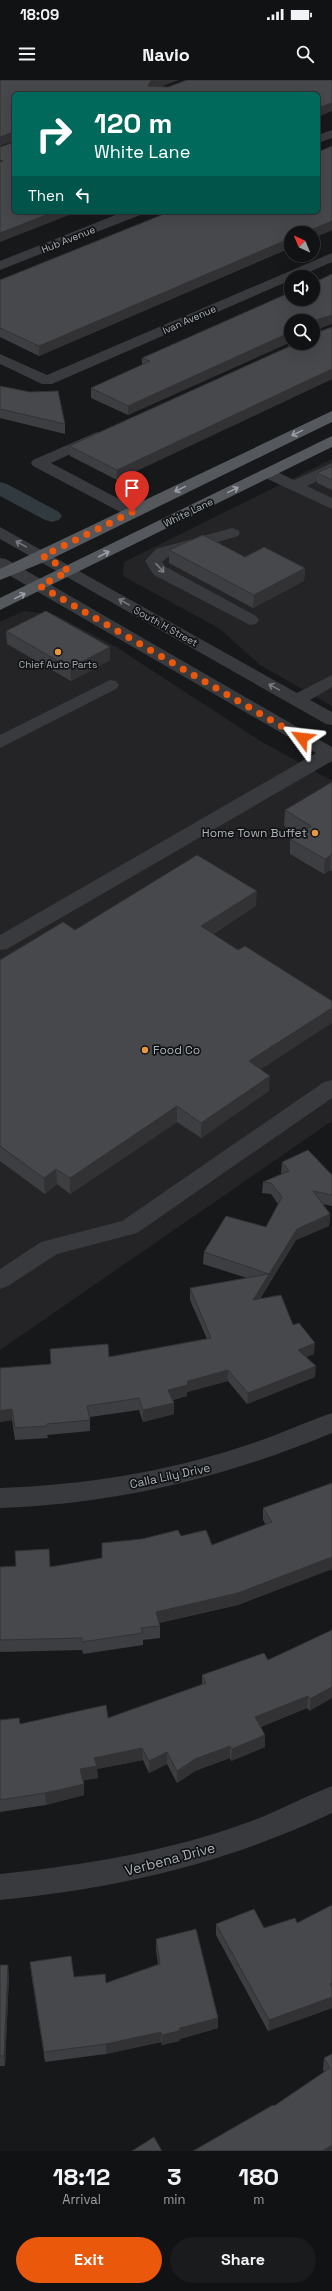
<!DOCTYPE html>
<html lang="en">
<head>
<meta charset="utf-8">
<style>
  :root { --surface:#111213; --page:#1a1b1c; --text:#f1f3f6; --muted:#9c9ea0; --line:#303233; --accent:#ea580c }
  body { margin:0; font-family:"Space Grotesk",sans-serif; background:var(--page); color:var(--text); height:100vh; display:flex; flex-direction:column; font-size:15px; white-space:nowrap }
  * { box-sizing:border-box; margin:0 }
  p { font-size:13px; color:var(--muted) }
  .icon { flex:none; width:22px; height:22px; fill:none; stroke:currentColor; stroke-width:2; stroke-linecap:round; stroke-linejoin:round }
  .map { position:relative; height:2071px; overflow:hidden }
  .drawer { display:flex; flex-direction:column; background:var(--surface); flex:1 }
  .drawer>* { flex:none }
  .guide { position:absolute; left:12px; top:12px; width:308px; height:122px; border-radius:6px; box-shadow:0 4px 16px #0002,0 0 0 1px var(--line); background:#00695c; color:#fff; overflow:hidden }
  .needle { width:26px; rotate:316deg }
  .buttons { position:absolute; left:284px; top:146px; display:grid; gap:8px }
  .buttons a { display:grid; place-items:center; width:36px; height:36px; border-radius:50%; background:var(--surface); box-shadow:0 4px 16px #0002,0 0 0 1px var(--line); font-size:20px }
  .pin { position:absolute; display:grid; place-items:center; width:34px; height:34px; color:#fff; margin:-41px -17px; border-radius:50% 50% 50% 0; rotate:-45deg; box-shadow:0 0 4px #0007 }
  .pin .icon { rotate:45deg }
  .me { position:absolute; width:44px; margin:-22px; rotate:300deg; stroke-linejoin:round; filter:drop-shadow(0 0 3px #0008) }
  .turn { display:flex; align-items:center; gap:14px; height:84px; padding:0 16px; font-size:18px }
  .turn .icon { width:52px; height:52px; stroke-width:2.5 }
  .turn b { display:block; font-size:28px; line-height:34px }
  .then { display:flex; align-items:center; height:38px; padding:0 16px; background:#0003; gap:8px; font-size:15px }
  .eta { display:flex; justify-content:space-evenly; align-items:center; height:68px; text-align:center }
  .eta b { font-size:24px; font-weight:700; line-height:28px }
  .button { display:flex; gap:8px; margin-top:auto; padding:8px 16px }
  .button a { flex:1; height:46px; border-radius:24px; background:var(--accent); color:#fff; font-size:16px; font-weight:700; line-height:46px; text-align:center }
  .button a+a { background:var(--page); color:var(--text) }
  .status { display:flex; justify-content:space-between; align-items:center; height:28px; padding:0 20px; background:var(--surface); direction:ltr }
  .status svg { height:11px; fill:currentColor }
  header { display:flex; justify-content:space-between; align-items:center; height:52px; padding:0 16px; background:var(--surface); font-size:18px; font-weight:700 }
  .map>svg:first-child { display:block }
  .built { fill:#242426 }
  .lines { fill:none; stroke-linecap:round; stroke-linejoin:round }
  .canal { fill:#303a3f; fill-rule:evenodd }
  .minor { fill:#393a3e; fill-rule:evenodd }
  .major { fill:#55585d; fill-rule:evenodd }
  .wall { fill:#3d3e41 }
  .shaded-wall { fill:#323235 }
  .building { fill:#47484c; stroke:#323235 }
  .oneway { stroke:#999fa6 }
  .oneway2 { stroke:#777b81 }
  .route { stroke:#ea580c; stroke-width:7; stroke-dasharray:0 12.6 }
  .poi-dot { fill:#e79642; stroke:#121314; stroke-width:1.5 }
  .labels { text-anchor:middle; stroke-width:3.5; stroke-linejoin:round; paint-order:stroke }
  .far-street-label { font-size:10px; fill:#aab1b8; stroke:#121314 }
  .far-poi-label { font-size:10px; fill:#aab1b8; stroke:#121314 }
  .poi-label { font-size:12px; fill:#aab1b8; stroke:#121314; text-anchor:end }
  .street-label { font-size:12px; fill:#aab1b8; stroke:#121314 }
  .near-street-label { font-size:14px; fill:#aab1b8; stroke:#121314 }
</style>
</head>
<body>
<div class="status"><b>18:09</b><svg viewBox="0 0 49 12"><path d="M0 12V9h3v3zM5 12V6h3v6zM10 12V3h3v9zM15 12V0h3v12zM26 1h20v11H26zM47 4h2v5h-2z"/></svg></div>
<header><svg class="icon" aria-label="menu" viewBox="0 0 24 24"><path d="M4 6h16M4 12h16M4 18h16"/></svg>Navio<svg class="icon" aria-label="search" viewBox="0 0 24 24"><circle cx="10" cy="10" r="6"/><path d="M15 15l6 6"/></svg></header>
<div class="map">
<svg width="332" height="2071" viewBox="0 0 332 2071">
  <rect width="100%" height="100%" fill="#171819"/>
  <g class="built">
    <path d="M332,379V626L260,585L220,549L123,496L124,482Z"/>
    <path d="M24,531L56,535L116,567L259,660L332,701V1041L0,1270V542Z"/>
  </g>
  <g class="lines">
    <path class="canal" d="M0,402L7,404L59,432L62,436L59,440L52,442L45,440L0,416Z"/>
    <g class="minor">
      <path d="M332,50V58L318,63V55Z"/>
      <path d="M123,132H142L140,135L0,190V181Z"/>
      <path d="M332,173V182L298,197H291V200L52,304H42L0,284V274L47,295Z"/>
      <path d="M97,352L102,354L105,357L102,360L51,383L138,429L140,432L138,435H126L33,386L31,383L33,380Z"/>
      <path d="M332,383V394L307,406L332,418V429L261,396L259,393L261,390H273L294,400Z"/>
      <path d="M0,447L297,613L332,595V607L310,620L332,632V645L326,644L0,459Z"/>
      <path d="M232,448L238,450L240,453L238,456L168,477L162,482L166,487L256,536L259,540L256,544L250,545L154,495L145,481L156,469Z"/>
      <path d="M0,478L6,479L332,667V681L7,869L0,870V855L316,673L0,490Z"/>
      <path d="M110,600L116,601L119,605L116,609L0,668V655Z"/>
      <path d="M332,1000V1018L137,1153L57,1174L8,1206L0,1209V1189L41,1162L122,1141L324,1002Z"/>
      <path d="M332,1333V1353C223,1398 117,1424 0,1428V1408C84,1405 167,1392 247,1365C276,1356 303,1343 332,1333Z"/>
      <path d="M332,1706V1733C224,1784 118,1808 0,1820V1794C84,1785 166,1772 246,1743C275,1733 303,1717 332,1706Z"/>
    </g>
    <g class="major">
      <path d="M332,331V342L49,480L0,500V489Z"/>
      <path d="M332,356V367L0,530V518Z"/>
    </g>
  </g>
  <g class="wall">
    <path d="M332,66V150L39,276L0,257V200Z"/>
    <path d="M291,241V262L128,335L91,318V308L142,285V278Z"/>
    <path d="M332,247V299L117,400L70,376L69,366Z"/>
    <path d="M0,306L65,344V354L0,338Z"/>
    <path d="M332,386V410L317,403V393Z"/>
    <path d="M169,470L305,488L304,501L253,528L169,483Z"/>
    <path d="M6,551L110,567V580L71,601L7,564Z"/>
    <path d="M332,702V791L330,790L324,794L290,774V759L298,754L284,746L285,730Z"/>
    <path d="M256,826L213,854L260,989L269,1011L201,1058L177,1042L70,1114L57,1104L45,1114L0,1081V880L75,850Z"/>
    <path d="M282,1082L332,1095V1126L323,1124L330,1134L329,1146L296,1160L260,1219L293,1245L314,1274L306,1277L315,1297L247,1324L228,1301L187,1312V1316L173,1320L174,1334L143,1342L139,1330L90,1337V1351L47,1355L48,1358L15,1360L12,1340L0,1342L51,1284L50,1269L109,1277L207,1259L190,1220V1208L247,1198L203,1184L204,1172L266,1147L278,1124L271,1114L262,1113L263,1102L282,1094L281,1093Z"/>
    <path d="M332,1403V1489L238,1525L159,1543L160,1546V1558L143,1560V1565L83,1574L82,1570L0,1572V1487H50L102,1478V1463L181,1456L212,1465L266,1445L263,1440V1428Z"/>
    <path d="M332,1550L310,1631L307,1628L261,1647L265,1667L231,1681L230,1678L195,1691L177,1703L167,1684L149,1693L143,1680L97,1689L98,1698L83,1700L84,1704V1715L46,1725L0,1732V1640L20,1644L108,1638L202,1605V1595L268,1580Z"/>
    <path d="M332,1825V1928L268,1951L216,1855V1844L264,1848L297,1843Z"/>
    <path d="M156,1859L218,1938V1948L180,1959L179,1961L162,1965L161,1962L106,1974L45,1982L31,1893L30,1882L74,1897L106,1903L158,1884L156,1870Z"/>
    <path d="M0,1885L9,1895L5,1986H0Z"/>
    <path d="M332,1974V2071L274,2026L324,1992L323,1990L324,1978Z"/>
  </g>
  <g class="shaded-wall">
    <path d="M155,0H179L152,10L148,6L151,1Z"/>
    <path d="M332,23V31L318,37V28Z"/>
    <path d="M14,52V61L0,66V57Z"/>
    <path d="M54,132H77L0,162V153Z"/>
    <path d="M332,141V150L313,158V153H304Z"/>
    <path d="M291,158V167L39,276V266Z"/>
    <path d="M332,235V244L313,251V241Z"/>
    <path d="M291,252L290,262L128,335V326Z"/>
    <path d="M332,289V299L117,400V390Z"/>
    <path d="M305,488L304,501L253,528L254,515Z"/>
    <path d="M110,567V580L71,601L70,588Z"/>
    <path d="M331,775L330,790L324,794L325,779Z"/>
    <path d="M257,811L256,826L200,861L201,846Z"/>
    <path d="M332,928V943L249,997V981Z"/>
    <path d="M270,996L269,1011L201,1058V1043Z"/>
    <path d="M177,1026V1042L70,1114V1098Z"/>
    <path d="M56,1089L57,1104L45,1114L44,1098Z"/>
    <path d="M330,1134L329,1146L296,1160L252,1231L253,1220L297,1149Z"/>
    <path d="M315,1263L314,1274L298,1281V1270Z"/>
    <path d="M316,1286L315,1297L247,1324L248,1313Z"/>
    <path d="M228,1290V1301L187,1312V1316L168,1321V1310L188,1301Z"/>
    <path d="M174,1323V1334L143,1342V1330Z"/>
    <path d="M12,1329V1340L0,1342V1331Z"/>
    <path d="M332,1477V1489L238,1525L156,1543V1532Z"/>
    <path d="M332,1607V1618L310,1631V1619Z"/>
    <path d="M308,1616L307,1628L255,1649V1637Z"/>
    <path d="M265,1655V1667L231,1681L232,1669Z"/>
    <path d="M230,1666V1678L195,1691L177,1703V1691L195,1679Z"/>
    <path d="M142,1668L143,1680L97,1689L98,1698L81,1701L80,1689L94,1678Z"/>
    <path d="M167,1672V1684L149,1693V1681Z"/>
    <path d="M84,1704V1715L46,1725L45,1713Z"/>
    <path d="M8,1885L9,1895L5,1986L4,1976Z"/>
    <path d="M332,1917V1928L268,1951L269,1940Z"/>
    <path d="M218,1938V1948L180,1959L179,1961L162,1965V1955L180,1948Z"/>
    <path d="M161,1952V1962L106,1974V1964Z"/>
    <path d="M332,2065V2071H323Z"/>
  </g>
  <g class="building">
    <path d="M0,0H155L151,1L148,6L168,7L187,0H332V23L318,28V14H14V52L0,57Z"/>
    <path d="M14,62V132H54L0,153V82L3,81L0,80V67Z"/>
    <path d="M332,66V141L304,153H291V158L39,266L0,248V200L169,132H318V72Z"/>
    <path d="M332,194V235L313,241H291V252L128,326L91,308L150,281L142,278L291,212V219H313V203Z"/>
    <path d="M332,247V289L117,390L69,366L297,263H313V254Z"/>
    <path d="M0,306L30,312L58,311L65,344L0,329Z"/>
    <path d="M332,386V400L317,393Z"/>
    <path d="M203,455L245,477L264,467L305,488L254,515L169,470Z"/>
    <path d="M46,531L110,567L70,588L6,551Z"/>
    <path d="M332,702V775H331L325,779L290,759L311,746L285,730Z"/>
    <path d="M197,775L257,811L201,846L238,870L245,866L332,921V928L249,981L270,996L201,1043L177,1026L70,1098L56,1089L44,1098L0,1066V880L63,842L75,850Z"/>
    <path d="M308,1070L332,1095V1115L313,1111L330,1134L297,1149L253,1220L281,1215L293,1245L299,1243L315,1263L298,1270L316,1286L248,1313L228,1290L188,1301L187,1305L168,1310L174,1323L143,1330L139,1318L87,1326L90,1340L47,1344V1346L15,1348L12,1329L0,1331V1288L51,1284L50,1269L108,1264L109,1277L211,1258L190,1208L269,1194L204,1172L226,1136L266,1147L282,1117L271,1103L263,1102L289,1091L282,1082Z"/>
    <path d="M332,1403V1477L238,1513L156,1532L160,1546L141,1548L143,1553L82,1562V1558L0,1560V1487L16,1486L15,1471L49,1469L50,1487L102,1478V1463L142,1459L178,1450L181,1456L206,1450L212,1465L272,1442L263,1428Z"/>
    <path d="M332,1550V1607L310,1619L308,1616L255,1637L265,1655L232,1669L230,1666L195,1679L177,1691L167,1672L149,1681L142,1668L94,1678L97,1686L80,1689L84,1704L45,1713L0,1720V1640L19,1638L20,1644L106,1625L108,1638L206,1603L202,1595L264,1573L268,1580Z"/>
    <path d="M332,1825V1903L330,1904L332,1908V1917L269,1940L216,1844L254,1829L264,1848L295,1838L297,1843Z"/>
    <path d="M196,1849L218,1938L180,1948L179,1951L162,1955L161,1952L106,1964L44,1972L30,1882L71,1876L74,1897L105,1894L106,1903L160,1884L156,1859Z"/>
    <path d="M0,1885H8L4,1976H0Z"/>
    <path d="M332,1974V2065L323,2071H193L273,2025L274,2026L330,1988L324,1978Z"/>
    <path d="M154,2057L162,2071H132Z"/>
  </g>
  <defs><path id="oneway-shaft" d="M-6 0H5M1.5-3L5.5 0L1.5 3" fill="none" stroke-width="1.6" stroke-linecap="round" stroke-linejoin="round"/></defs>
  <g class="oneway">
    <use href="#oneway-shaft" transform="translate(297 353) rotate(154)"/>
    <use href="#oneway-shaft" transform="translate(180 409) rotate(154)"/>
    <use href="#oneway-shaft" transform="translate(233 410) rotate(-26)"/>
    <use href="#oneway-shaft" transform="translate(104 474) rotate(-27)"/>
    <use href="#oneway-shaft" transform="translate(20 516) rotate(-26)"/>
  </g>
  <g class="oneway2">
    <use href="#oneway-shaft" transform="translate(21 464) rotate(-151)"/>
    <use href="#oneway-shaft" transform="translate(160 488) rotate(47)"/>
    <use href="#oneway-shaft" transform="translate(124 522) rotate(-151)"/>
    <use href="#oneway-shaft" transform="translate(274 607) rotate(-151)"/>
  </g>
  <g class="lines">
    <path class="route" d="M132,432L43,476L69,491L40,506L302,658"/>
  </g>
  <g class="poi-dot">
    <circle cx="58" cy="572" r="4"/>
    <circle cx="315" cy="753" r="4"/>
    <circle cx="145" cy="970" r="4"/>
  </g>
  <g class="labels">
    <g class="far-street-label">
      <text transform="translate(68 159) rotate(-22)" y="4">Hub Avenue</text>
      <text transform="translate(189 239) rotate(-24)" y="4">Ivan Avenue</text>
      <text transform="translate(188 432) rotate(-26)" y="4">White Lane</text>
      <text transform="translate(166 546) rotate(29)" y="4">South H Street</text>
    </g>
    <g class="far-poi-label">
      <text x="58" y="588">Chief Auto Parts</text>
    </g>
    <g class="poi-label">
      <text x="307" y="757">Home Town Buffet</text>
      <text x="153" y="974" text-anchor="start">Food Co</text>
    </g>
    <g class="street-label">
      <text transform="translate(170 1396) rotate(-12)" y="4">Calla Lily Drive</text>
    </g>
    <g class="near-street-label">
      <text transform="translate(170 1779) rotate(-15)" y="5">Verbena Drive</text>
    </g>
  </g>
</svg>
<div class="buttons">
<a><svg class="needle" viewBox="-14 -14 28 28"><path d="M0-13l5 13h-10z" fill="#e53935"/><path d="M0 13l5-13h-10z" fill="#9c9ea0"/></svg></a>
<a><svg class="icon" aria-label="sound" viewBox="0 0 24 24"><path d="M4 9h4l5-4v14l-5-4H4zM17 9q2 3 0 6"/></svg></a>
<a><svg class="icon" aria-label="search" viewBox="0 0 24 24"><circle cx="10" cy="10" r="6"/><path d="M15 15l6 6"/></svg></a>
</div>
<div class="pin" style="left:132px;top:432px;background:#d93025"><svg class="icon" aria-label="arrive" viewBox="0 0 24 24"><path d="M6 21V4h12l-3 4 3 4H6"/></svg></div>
<svg class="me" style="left:302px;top:658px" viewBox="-20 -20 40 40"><path d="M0-17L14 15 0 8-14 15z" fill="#ea580c" stroke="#fff" stroke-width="4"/></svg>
<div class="guide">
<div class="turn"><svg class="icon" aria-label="right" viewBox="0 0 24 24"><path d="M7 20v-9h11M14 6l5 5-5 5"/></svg><div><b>120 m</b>White Lane</div></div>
<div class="then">Then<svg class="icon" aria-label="left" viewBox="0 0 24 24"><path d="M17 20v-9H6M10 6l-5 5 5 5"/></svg></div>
</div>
</div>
<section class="drawer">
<div class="eta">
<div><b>18:12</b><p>Arrival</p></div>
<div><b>3</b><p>min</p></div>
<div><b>180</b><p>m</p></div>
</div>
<div class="button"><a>Exit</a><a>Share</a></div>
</section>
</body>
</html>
